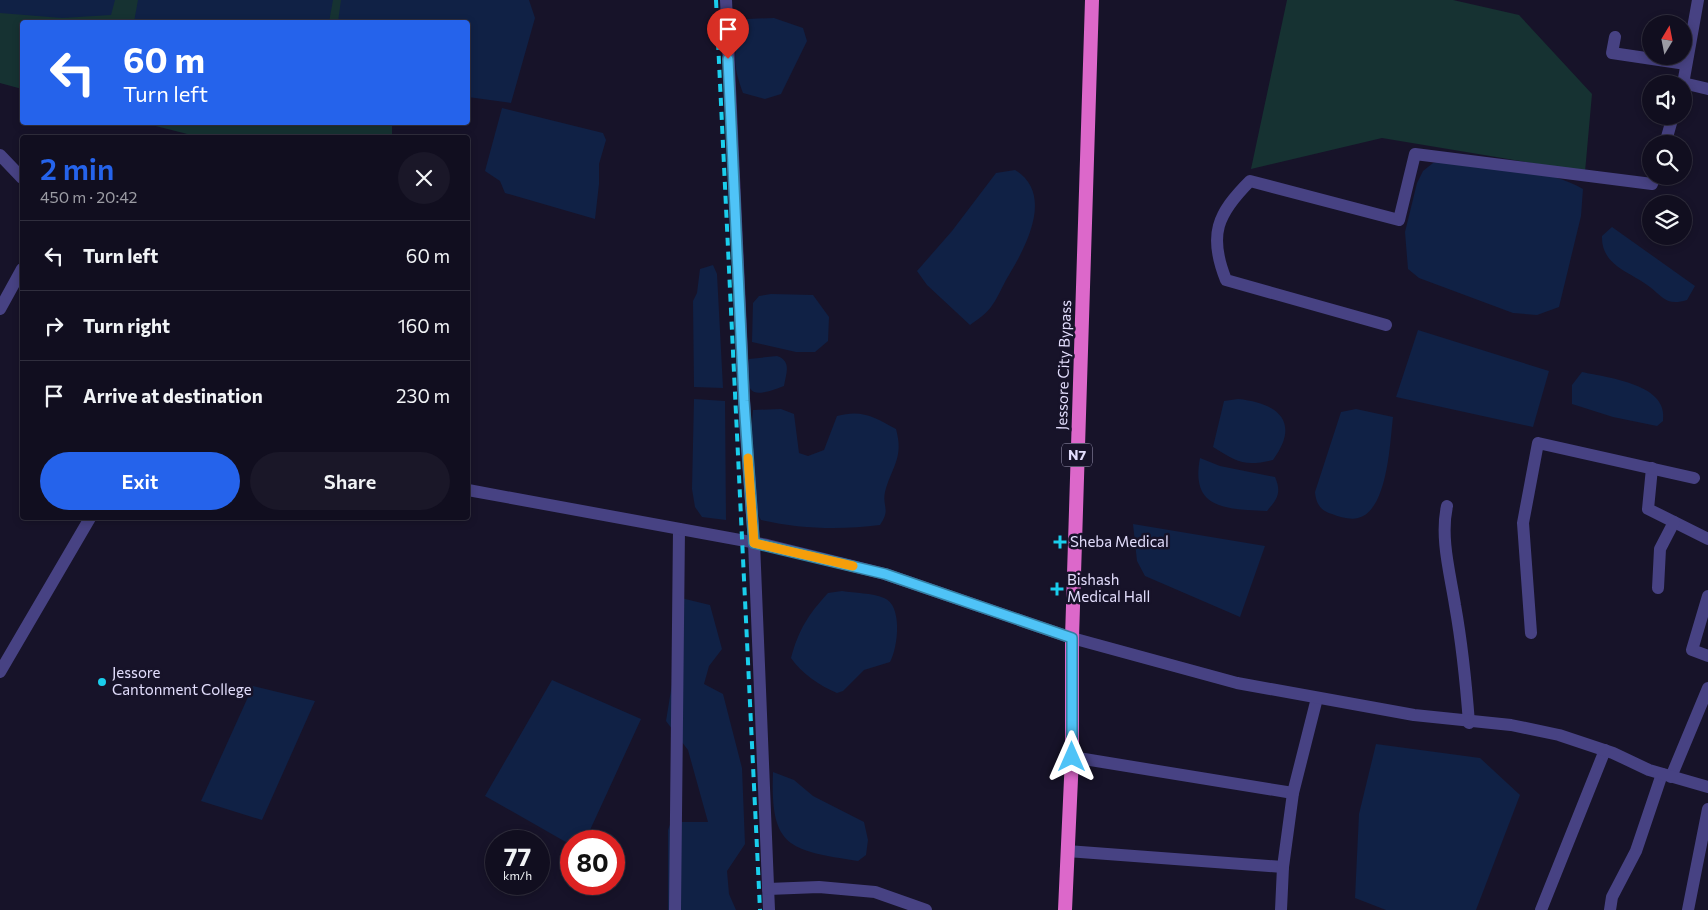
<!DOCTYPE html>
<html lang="en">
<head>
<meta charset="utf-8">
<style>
  :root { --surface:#110e1f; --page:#1a1728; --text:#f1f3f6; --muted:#9c9ca4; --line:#302e3d; --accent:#2563eb }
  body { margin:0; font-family:Commissioner,sans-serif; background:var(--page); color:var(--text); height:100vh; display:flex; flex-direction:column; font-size:19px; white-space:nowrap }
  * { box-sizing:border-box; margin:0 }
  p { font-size:16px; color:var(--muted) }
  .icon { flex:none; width:28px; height:28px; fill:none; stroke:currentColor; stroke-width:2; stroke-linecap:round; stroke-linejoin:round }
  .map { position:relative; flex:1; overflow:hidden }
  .panel { position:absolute; left:20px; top:135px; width:450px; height:385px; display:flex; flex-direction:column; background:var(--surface); border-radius:5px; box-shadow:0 2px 8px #0003,0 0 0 1px var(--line) }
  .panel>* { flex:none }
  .top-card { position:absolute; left:20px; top:20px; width:450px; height:105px; border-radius:5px; box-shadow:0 2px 8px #0003,0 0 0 1px var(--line); background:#2563eb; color:#fff; overflow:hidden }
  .needle { width:32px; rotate:10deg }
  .fabs { position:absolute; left:1642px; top:15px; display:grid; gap:10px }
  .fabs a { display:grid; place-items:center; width:50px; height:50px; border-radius:50%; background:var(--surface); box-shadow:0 2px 8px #0003,0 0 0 1px var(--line); font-size:25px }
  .speed { position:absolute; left:485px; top:830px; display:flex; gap:10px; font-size:25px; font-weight:700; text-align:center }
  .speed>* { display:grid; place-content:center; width:65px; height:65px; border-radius:50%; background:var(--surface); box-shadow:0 2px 8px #0003,0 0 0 1px var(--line); line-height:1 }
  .speed small { font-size:12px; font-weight:400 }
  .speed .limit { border:8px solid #d22; background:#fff; color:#111 }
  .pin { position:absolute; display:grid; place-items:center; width:42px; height:42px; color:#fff; margin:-51px -21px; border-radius:50% 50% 50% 0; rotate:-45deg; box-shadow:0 0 5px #0007 }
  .pin .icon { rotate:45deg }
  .me { position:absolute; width:55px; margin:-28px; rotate:0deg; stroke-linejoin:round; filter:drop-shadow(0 0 4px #0008) }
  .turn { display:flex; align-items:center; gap:18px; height:105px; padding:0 20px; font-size:22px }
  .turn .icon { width:65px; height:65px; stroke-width:2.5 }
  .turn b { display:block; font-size:35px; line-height:42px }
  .round { display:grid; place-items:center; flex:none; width:52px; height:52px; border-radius:26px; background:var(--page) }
  .overview { display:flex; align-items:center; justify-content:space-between; height:85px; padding:0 20px }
  h1 { font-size:30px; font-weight:600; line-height:38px; color:var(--accent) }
  .action { display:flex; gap:10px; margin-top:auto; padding:10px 20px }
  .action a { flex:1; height:58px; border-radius:30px; background:var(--accent); color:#fff; font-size:20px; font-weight:600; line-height:58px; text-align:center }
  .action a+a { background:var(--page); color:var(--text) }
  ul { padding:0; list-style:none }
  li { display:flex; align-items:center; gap:15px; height:70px; padding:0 20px; border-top:1px solid var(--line) }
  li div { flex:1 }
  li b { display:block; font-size:19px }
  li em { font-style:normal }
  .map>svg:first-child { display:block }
  .green { fill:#163232 }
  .water { fill:#102145 }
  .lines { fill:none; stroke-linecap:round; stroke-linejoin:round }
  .minor { stroke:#474283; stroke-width:12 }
  .tertiary { stroke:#474283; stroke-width:12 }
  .trunk { stroke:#dc68ca; stroke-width:14 }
  .rail { stroke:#1aceec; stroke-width:4; stroke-dasharray:8 6; stroke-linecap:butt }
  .route-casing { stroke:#337fa1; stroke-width:12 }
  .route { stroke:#4fc3f7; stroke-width:9 }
  .slow { stroke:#f59e0b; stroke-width:9 }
  .poi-dot { fill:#1aceec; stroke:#171329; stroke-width:2 }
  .labels { text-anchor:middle; stroke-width:5; stroke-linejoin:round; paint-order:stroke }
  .shield { fill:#171329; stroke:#a5a0bd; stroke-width:1 }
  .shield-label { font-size:14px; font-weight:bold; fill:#e2ddfc }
  .street-label { font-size:15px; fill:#e2ddfc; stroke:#171329 }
  .poi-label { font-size:15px; fill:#e2ddfc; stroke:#171329; text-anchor:start }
</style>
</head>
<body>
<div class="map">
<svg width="1708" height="910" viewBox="0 0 1708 910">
  <rect width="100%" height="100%" fill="#171329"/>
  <g class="green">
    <path d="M0,0H393V22H22V89L0,83Z"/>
    <path d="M1287,0H1453L1519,15L1592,94L1585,172L1382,138L1251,169Z"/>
    <path d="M144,123H392V137H199Z"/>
  </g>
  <g class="water">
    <path d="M0,0H115L111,15L62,18L0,13Z"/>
    <path d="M138,0H333L329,22H134Z"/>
    <path d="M341,0H529L535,18L511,103L468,97V22H338Z"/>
    <path d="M774,18L803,28L807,41L781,94L765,99L743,93C731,61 733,49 747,19Z"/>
    <path d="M502,108L603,133L606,140L599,164V184L595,219L505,193L500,181L485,171Z"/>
    <path d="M1456,158C1496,166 1548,169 1583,189L1581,216L1559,307L1537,315L1513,313L1419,278L1408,269L1405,232L1417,183L1423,171L1433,163Z"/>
    <path d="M1015,170C1056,195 1024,250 1006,280C1001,289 997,299 991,307C986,314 977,320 970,325L927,285L917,271L952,231L996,173Z"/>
    <path d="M1612,227L1695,286L1687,300C1667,306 1664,298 1650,287C1631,272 1601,266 1602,236Z"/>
    <path d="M713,265L717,274L723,388L694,387L693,301L697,293L700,269Z"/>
    <path d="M771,294L813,295L829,317L828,341L815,352H796L752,342L753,303L759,296Z"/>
    <path d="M1418,330L1549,371L1533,427L1396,397Z"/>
    <path d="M777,356C792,361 786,374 784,386C750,399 745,395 749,359Z"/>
    <path d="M1582,372C1609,378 1669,384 1663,421L1657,426L1613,417L1572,404V385Z"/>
    <path d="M694,399L725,401L726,520L702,517L695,507L692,489Z"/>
    <path d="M1238,399C1278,403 1301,422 1273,460C1243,467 1238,462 1213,447L1224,401Z"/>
    <path d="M781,409L794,414L799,453L808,456L824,450L837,416C861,409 875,417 896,429C904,458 892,466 885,492C882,507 891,509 880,525C841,530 800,529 761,520L756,511L751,435L753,410Z"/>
    <path d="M1356,409L1393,417C1390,441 1388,511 1358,518C1351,520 1339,517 1332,514C1321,511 1316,504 1315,492L1341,412Z"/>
    <path d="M1200,458L1220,466L1275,477C1282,493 1277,499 1267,511C1226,509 1190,510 1200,458Z"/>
    <path d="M1133,524L1265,546L1240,617L1145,576L1137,561Z"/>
    <path d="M842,591C855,593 872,593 884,598C903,605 898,648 890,662L864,670L843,691L837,693C820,686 801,673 791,658C799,629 808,615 828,593Z"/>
    <path d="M681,598L710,605L722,649L709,666L704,684L723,694L742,768L745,844L727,871L729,894L736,910H668V830L671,822H708L688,750L666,721L672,684Z"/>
    <path d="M552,680L641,719L585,841H571V845L485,796Z"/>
    <path d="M253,686L315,701L262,820L201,801Z"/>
    <path d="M1376,744L1480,758L1520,795L1476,910H1386L1355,898L1359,814Z"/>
    <path d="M773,772L794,780L813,796L864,822L868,840L866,855L858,861C789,850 770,848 773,772Z"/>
  </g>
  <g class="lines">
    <g class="minor">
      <path d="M726,0L745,420L754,543L769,910"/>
      <path d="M1615,37L1612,53L1686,64"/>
      <path d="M1683,83L1708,89"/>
      <path d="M1683,84L1698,0"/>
      <path d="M1665,144L1673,116"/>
      <path d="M0,155L22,178"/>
      <path d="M0,309L22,269"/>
      <path d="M1386,325L1226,280C1208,235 1217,214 1250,181L1399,220L1415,154L1652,184L1655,176"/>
      <path d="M1652,468L1648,509L1708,539"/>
      <path d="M1447,506C1440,538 1450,573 1455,605C1462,644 1466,683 1469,723"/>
      <path d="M1658,588L1660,549L1674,522"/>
      <path d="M1708,596L1692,650L1708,656"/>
      <path d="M1531,633L1523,523L1538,443L1694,478"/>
      <path d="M1072,757L1293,793"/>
      <path d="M1671,777L1708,688"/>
      <path d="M1067,851L1283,867"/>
      <path d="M768,889L819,887L875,892L926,910"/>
      <path d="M675,910L679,529"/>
      <path d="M1281,910L1283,867L1293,793L1317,698"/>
      <path d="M1541,910L1605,750"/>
      <path d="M1610,910L1612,897L1636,851L1662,774"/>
      <path d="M1688,910L1708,809"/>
    </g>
    <g class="tertiary">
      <path d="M468,490L767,545L885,574L1072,638L1237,683L1414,715L1511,725L1559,735L1613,753L1649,770L1708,787"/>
      <path d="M0,672L90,518"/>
    </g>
    <path class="trunk" d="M1065,910L1072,757V638L1092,0"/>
    <path class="rail" d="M716,0L760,910"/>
  </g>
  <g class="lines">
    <defs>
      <path id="route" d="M728,59L744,401L754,543L885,574L1072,638V757"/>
    </defs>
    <use href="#route" class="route-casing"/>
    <use href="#route" class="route"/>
    <path class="slow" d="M748,458L754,543L853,566"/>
  </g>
  <g class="poi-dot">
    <path d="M1057.5 534.5h5v5h5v5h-5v5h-5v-5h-5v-5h5z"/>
    <path d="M1054.5 581.5h5v5h5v5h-5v5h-5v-5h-5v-5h5z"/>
    <circle cx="102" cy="682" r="5"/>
  </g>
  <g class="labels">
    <rect class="shield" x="1062" y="443.5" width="30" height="23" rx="4"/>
    <g class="shield-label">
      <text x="1077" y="460">N7</text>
    </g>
    <g class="street-label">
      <text transform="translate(1064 365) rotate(-88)" y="5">Jessore City Bypass</text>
    </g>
    <g class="poi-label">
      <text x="1070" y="547">Sheba Medical</text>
      <text x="1067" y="585">Bishash<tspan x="1067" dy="17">Medical Hall</tspan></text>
      <text x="112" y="678">Jessore<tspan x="112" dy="17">Cantonment College</tspan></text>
    </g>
  </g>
</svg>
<div class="fabs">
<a><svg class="needle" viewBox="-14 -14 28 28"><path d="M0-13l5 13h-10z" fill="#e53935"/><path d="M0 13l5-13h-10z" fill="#9c9ca4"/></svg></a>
<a><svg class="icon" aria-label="sound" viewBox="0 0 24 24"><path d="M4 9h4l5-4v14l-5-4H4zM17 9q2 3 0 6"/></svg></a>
<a><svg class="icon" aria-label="search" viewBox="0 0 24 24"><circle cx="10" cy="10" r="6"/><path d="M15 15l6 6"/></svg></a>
<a><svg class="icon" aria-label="layers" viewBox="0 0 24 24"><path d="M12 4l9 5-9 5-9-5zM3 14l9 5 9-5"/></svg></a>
</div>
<div class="speed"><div>77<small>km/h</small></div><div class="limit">80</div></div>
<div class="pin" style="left:728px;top:59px;background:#d93025"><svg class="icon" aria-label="arrive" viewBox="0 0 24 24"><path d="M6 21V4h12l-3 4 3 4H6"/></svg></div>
<svg class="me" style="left:1072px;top:757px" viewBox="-20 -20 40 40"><path d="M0-17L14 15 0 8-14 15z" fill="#4fc3f7" stroke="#fff" stroke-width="4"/></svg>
<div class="top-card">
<div class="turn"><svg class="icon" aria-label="left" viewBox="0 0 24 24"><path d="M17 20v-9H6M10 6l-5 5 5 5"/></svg><div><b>60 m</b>Turn left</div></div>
</div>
<section class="panel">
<div class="overview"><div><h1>2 min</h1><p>450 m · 20:42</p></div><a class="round"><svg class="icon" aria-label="close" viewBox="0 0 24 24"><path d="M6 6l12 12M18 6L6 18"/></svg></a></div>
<ul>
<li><svg class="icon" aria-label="left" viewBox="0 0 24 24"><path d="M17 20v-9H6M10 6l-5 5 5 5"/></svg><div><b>Turn left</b></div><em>60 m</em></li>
<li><svg class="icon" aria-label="right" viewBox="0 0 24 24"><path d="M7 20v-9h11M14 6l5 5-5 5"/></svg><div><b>Turn right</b></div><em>160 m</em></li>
<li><svg class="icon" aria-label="arrive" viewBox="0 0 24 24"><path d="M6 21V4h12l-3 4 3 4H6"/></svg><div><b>Arrive at destination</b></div><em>230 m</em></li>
</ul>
<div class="action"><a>Exit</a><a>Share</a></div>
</section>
</div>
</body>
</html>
